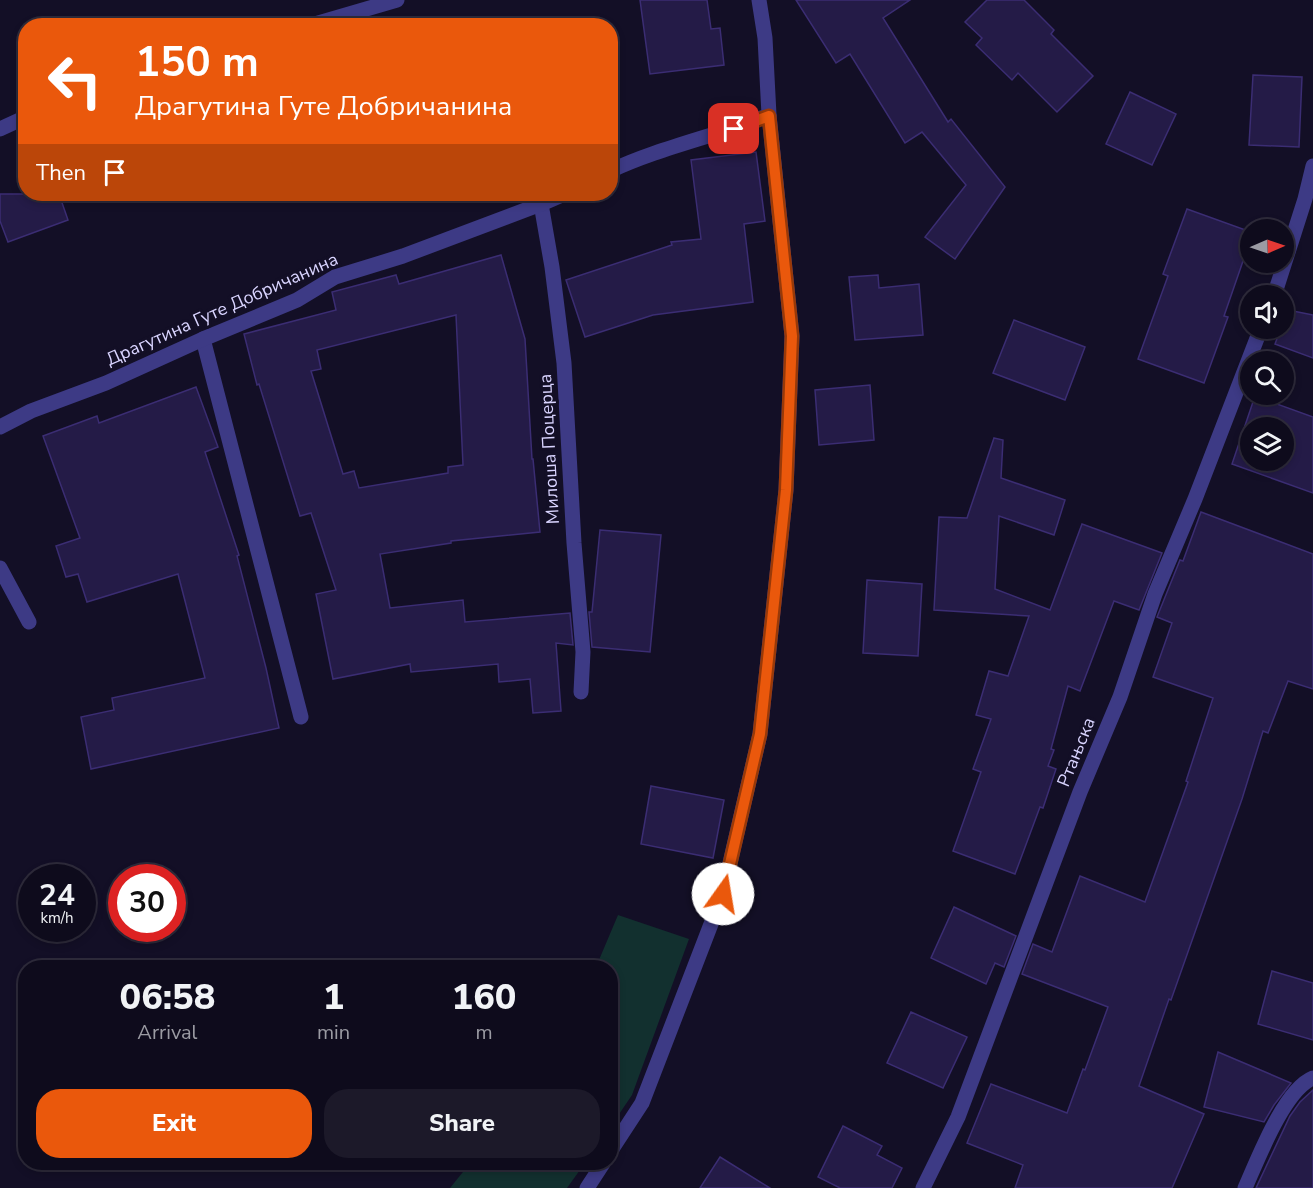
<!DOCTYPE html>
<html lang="en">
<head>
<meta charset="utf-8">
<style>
  :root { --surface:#0e0b1c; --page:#1c1929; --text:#f1f3f6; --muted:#9b9ba3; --line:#2e2b3b; --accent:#ea580c }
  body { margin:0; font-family:"Nunito Sans",sans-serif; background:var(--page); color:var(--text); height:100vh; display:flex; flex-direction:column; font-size:22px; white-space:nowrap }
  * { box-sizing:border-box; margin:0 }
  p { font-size:20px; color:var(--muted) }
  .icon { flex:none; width:33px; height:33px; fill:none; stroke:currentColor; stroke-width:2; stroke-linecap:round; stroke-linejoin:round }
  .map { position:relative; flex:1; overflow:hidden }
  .side { position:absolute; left:18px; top:960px; width:600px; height:210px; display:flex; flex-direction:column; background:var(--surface); border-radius:24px; box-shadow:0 3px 9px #0003,0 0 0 2px var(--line) }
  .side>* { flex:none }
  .top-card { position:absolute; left:18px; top:18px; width:600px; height:183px; border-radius:24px; box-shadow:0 3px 9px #0003,0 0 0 2px var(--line); background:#ea580c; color:#fff; overflow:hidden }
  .needle { width:39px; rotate:88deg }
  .buttons { position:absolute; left:1240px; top:219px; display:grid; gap:12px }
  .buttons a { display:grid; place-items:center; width:54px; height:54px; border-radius:50%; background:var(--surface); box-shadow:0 3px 9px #0003,0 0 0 2px var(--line); font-size:30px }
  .speed { position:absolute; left:18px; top:864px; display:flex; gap:12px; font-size:30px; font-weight:700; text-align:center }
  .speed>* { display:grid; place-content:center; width:78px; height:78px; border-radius:50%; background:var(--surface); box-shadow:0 3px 9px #0003,0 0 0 2px var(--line); line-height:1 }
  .speed small { font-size:15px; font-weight:400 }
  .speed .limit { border:9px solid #d22; background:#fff; color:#111 }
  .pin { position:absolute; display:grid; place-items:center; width:51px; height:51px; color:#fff; margin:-26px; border-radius:12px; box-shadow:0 3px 9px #0006 }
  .me { position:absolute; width:66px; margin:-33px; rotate:13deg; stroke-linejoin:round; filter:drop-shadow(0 0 4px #0008) }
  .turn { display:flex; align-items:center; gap:21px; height:126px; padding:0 18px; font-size:27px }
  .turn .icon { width:78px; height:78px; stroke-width:2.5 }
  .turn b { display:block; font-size:42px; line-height:51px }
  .then { display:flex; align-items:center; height:57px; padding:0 18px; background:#0003; gap:12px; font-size:22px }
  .eta { display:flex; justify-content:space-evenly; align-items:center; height:102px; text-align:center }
  .eta b { font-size:36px; font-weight:800; line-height:42px }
  .button { display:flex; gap:12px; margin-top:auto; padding:12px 18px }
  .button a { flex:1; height:69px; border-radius:24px; background:var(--accent); color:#fff; font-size:24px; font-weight:800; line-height:69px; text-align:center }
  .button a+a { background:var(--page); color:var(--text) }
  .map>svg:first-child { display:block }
  .green { fill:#12302f }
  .building { fill:#241b47; stroke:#3b2d73; stroke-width:1.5; fill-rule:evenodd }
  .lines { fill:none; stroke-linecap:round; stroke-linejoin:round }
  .street { stroke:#3d3a85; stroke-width:15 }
  .route-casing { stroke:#983908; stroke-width:15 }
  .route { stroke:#ea580c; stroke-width:10 }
  .labels { text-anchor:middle; stroke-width:6; stroke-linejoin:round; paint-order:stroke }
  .street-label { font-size:18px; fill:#d9d4ff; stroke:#130f26 }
</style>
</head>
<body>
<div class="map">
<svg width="1313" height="1188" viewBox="0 0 1313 1188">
  <rect width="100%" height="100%" fill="#130f26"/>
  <g class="green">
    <path d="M618,915L689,939L632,1095L611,1126L610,968L596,967Z"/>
    <path d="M471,1162H585V1163L567,1188H450Z"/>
  </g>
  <g class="building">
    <path d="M640,0H707L711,29L720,28L724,65L650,74Z"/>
    <path d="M796,0H910L883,18L948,122L951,119L1005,187L955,259L925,237L966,185L922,132L905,143L850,54L836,63Z"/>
    <path d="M987,0H1024L1054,30L1051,34L1093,76L1057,112L1018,73L1012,80L976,45L982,38L965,22Z"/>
    <path d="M1253,75L1302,77L1299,147L1249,145Z"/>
    <path d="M1130,92L1176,114L1152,165L1106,144Z"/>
    <path d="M756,152L765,221L744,224L753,302L653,315L585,337L566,280L672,245L671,242L701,239L691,160Z"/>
    <path d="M0,194H59L68,220L8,242L0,221Z"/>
    <path d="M1187,209L1251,232V238L1224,316L1228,317L1204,383L1138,359L1168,276L1163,274Z"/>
    <path d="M501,255L525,339L532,459H533L540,532L451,541V543L380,554L390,608L463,600L465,622L570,613L573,645L556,643L561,711L533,713L530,679L499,682L498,664L411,672L410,664L333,679L316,594L336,590L311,513L300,516L259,384L257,385L244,334L336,310L332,292L396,275L399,284ZM456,315L463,465L448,467V473L359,488L354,471L343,474L311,371L321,369L317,350Z"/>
    <path d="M878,275L879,288L919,284L923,335L855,340L849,277Z"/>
    <path d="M1288,310L1313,315V358L1275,344L1281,328H1284V321Z"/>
    <path d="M1014,320L1085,347L1065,400L993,373Z"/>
    <path d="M870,385L874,440L819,445L815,390Z"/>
    <path d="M196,387L218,447L205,452L239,555L237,556L266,668L279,728L91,769L81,717L114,710L112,698L205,678L178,574L87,602L78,574L66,577L56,546L80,538L43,436L97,416L99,423Z"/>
    <path d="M1255,396L1313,417V493L1232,464ZM1251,428H1284V460H1251Z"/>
    <path d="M994,438L1003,440L1001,478L1065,500L1054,535L999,516L995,589L1050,610L1082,524L1162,553L1139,610L1114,601L1080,691L1068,686L1051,749L1054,750L1048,766L1056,769L1043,808L1040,807L1015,874L953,851L981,772L973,769L991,719L976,715L989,671L1008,676L1029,616L934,610L939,517L967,518Z"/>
    <path d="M1201,512L1313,554V689L1288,681L1268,733L1263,731L1242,799L1171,1000L1169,999L1139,1086L1204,1114L1172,1188H1015L1023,1165L967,1143L991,1084L1067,1113L1083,1069L1085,1070L1108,1007L1022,974L1033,944L1052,952L1080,876L1145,902L1188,782L1186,781L1213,698L1153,677L1172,623L1157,617L1180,560L1183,561Z"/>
    <path d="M600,530L661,535L650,652L592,647L589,612H592Z"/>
    <path d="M867,580L922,584L918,656L863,653Z"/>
    <path d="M651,786L724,800L713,858L641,844Z"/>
    <path d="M954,907L1016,936L1004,967L995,963L986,984L931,958Z"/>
    <path d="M1272,971L1313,983V1040L1258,1024Z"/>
    <path d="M911,1012L967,1037L943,1088L887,1063Z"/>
    <path d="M1218,1052L1291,1083L1274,1105L1264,1122L1204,1107Z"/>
    <path d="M1313,1090V1188H1256L1290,1116L1300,1102Z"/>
    <path d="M843,1126L882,1146L877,1155L902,1168L892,1188H840L818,1177Z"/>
    <path d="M720,1157L770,1188H700Z"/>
  </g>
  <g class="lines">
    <g class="street">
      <path d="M308,26L397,0"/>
      <path d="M0,129L26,117"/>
      <path d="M610,171C661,147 717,136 769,115L765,38L759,0"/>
      <path d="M541,204L552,267L564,363L574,543L583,652L581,692"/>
      <path d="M1274,296L1305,199L1313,166"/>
      <path d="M203,339L301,717"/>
      <path d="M0,427L31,411L106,383L203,339L297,300L335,277L403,256L541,204L564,194"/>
      <path d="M0,568L29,622"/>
      <path d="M610,1152L642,1103L723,893L760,734L786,490L792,336L769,115"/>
      <path d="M587,1188L604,1162"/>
      <path d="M923,1188L958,1117L1080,792L1120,697L1155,594L1195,499L1261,328"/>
      <path d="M1245,1188C1258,1159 1284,1090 1313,1078"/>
    </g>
  </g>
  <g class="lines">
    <defs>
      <path id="route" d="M723,894L760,734L786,490L792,336L769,116L734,129"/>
    </defs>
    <use href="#route" class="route-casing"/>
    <use href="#route" class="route"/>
  </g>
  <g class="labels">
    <g class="street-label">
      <text transform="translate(222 309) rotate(-24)" y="6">Драгутина Гуте Добричанина</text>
      <text transform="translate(549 449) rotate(-93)" y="6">Милоша Поцерца</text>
      <text transform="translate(1076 752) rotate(-68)" y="6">Ртањска</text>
    </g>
  </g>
</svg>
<div class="buttons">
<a><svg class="needle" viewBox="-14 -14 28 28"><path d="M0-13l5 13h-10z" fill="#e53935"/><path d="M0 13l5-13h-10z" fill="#9b9ba3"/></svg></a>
<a><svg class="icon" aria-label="sound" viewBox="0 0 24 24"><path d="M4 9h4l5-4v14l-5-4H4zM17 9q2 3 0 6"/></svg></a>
<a><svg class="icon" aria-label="search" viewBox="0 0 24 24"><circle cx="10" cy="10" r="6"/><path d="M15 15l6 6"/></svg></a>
<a><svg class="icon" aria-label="layers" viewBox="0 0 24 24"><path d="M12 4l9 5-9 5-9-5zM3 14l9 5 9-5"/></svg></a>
</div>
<div class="speed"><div>24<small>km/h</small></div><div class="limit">30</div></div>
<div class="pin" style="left:734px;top:129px;background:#d93025"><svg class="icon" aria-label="arrive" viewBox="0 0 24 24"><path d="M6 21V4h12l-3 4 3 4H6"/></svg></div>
<svg class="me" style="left:723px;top:894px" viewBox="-20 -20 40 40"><circle r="19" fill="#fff"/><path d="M0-13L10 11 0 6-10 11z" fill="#ea580c"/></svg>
<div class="top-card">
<div class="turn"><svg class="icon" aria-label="left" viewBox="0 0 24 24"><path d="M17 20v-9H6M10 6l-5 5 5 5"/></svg><div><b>150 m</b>Драгутина Гуте Добричанина</div></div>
<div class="then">Then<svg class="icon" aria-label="arrive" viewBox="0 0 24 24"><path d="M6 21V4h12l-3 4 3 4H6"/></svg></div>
</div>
<section class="side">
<div class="eta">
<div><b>06:58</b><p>Arrival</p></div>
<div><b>1</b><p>min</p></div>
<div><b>160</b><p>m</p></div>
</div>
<div class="button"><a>Exit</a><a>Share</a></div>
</section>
</div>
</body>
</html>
